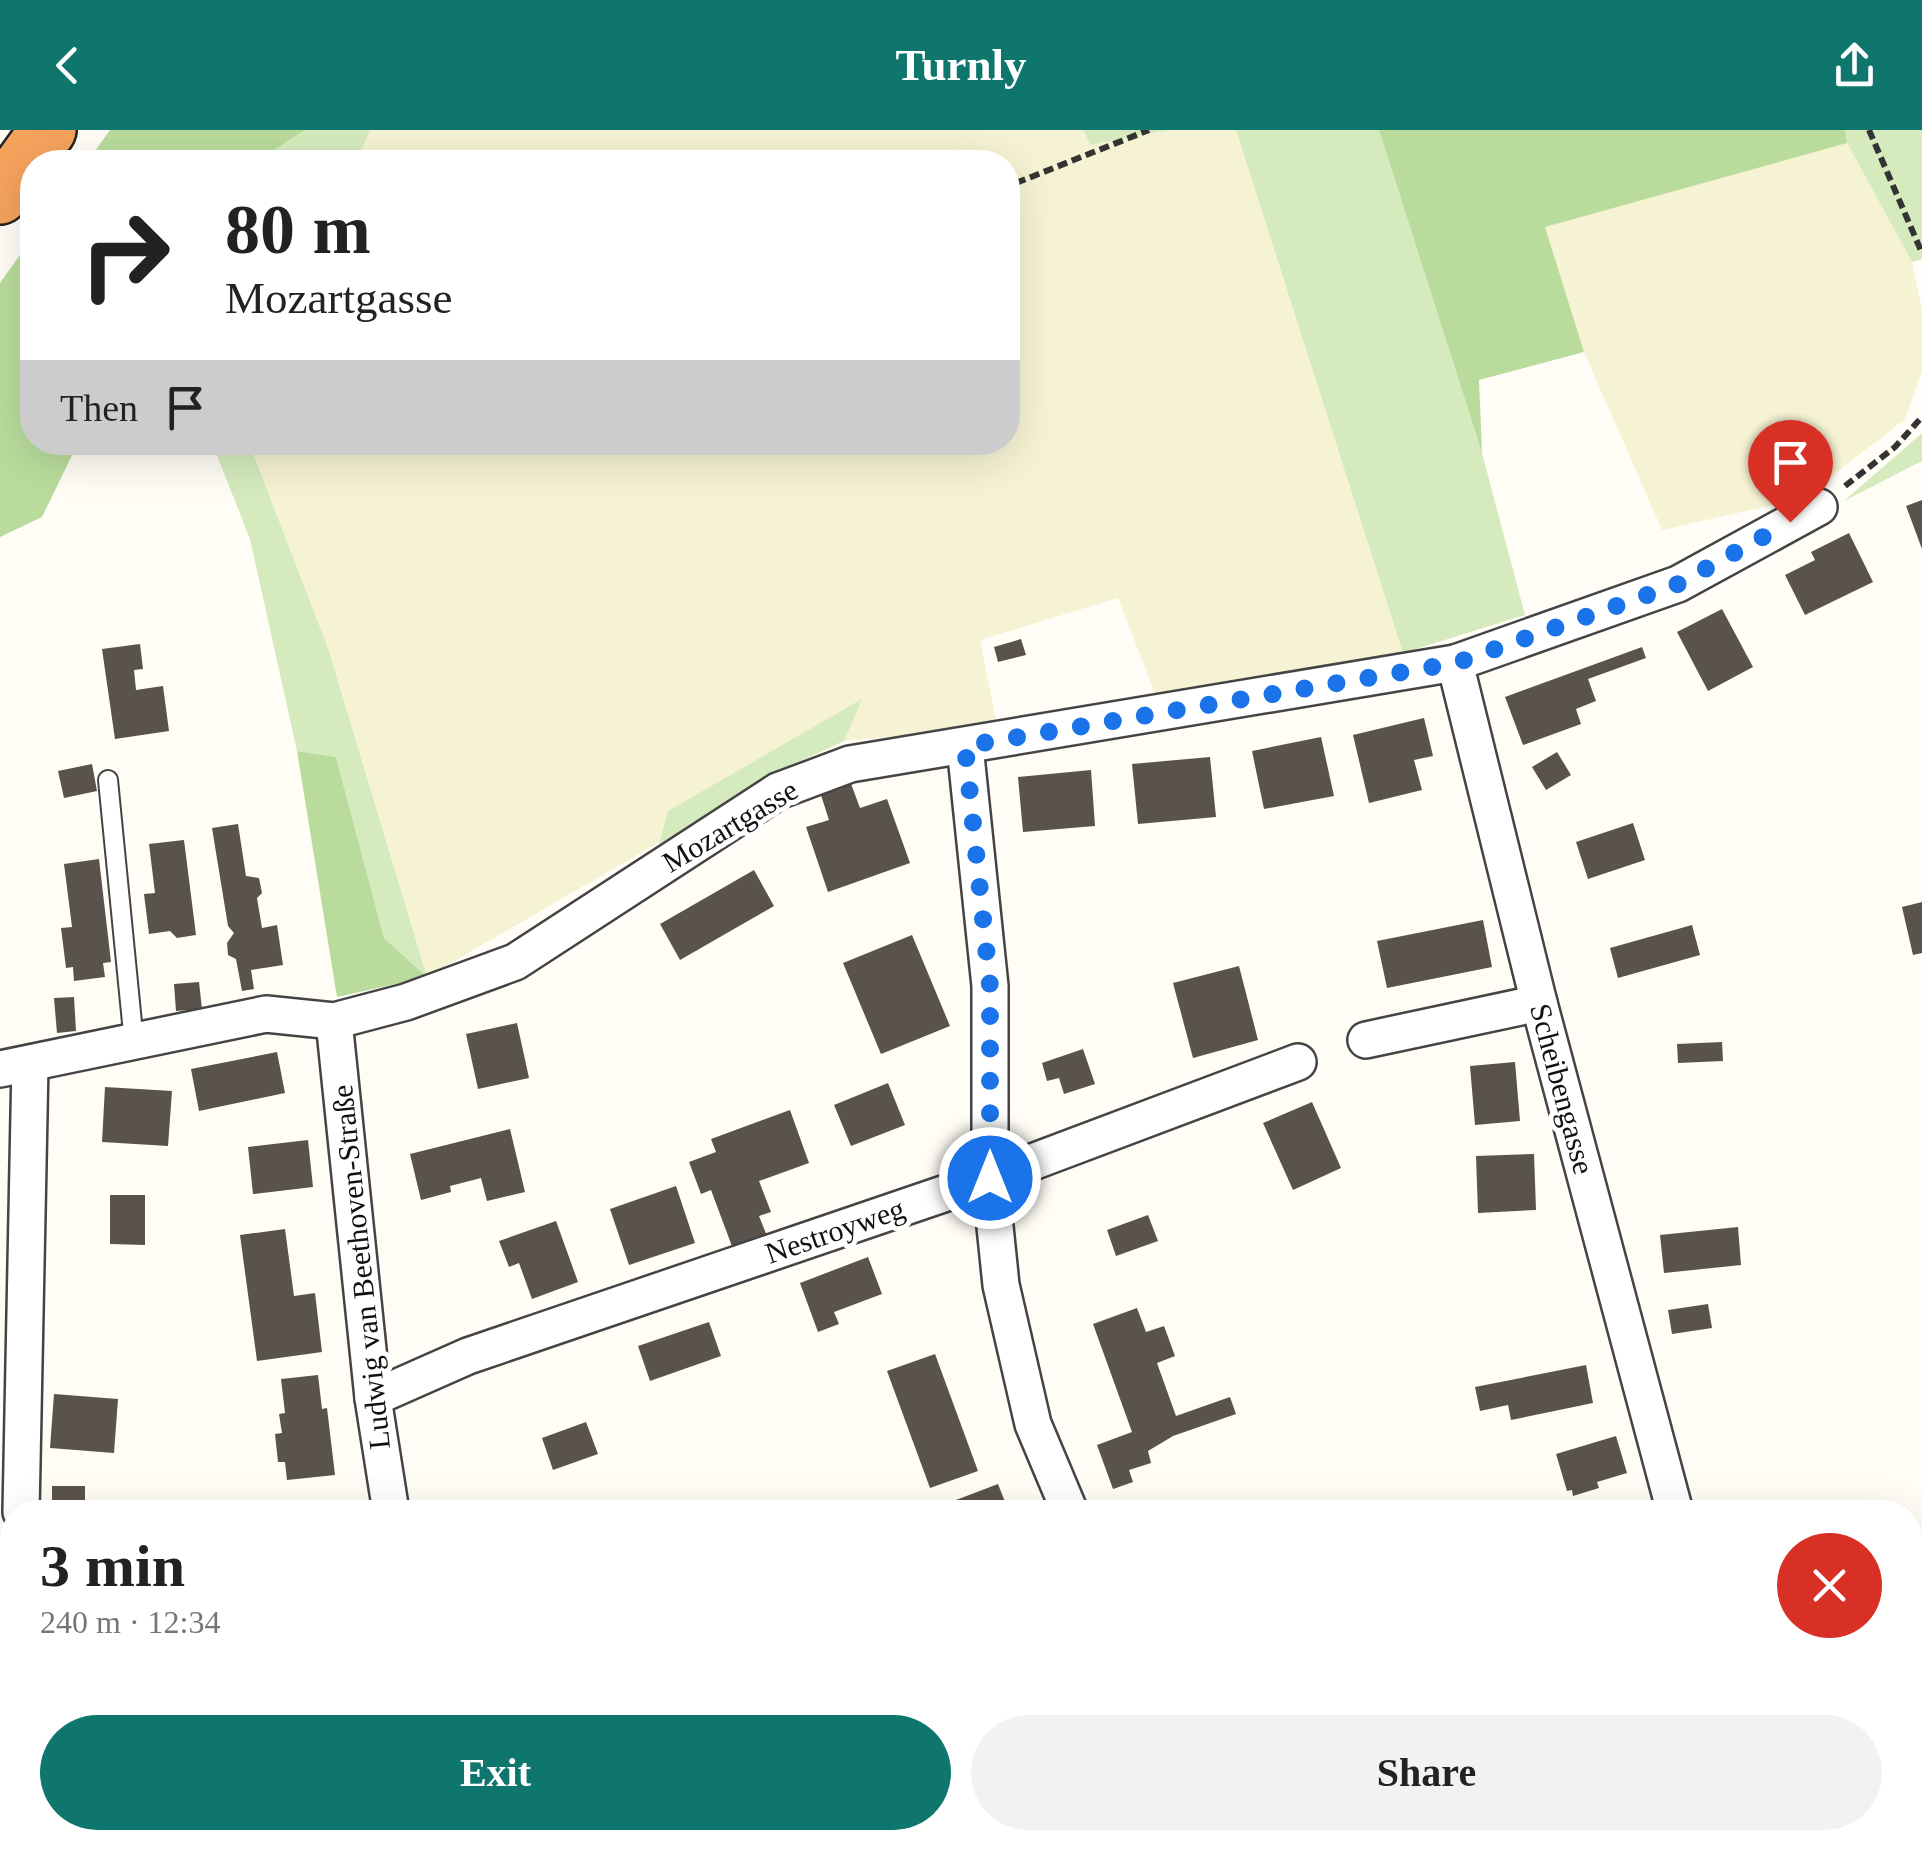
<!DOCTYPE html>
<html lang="en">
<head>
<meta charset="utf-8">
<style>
  :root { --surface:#fff; --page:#f2f2f2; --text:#222; --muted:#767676; --accent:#0f766e }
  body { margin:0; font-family:Georgia,serif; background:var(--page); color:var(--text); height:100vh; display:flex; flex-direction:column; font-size:38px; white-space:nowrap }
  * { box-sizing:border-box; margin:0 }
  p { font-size:32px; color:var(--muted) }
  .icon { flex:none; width:55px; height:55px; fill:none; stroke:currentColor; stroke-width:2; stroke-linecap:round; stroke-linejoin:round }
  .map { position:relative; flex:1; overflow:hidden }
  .sheet { position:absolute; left:0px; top:1370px; width:1922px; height:350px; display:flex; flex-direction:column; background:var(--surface); border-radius:40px 40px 0 0; box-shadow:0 10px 40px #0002 }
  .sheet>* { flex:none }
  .hud { position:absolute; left:20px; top:20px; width:1000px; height:305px; border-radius:40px; box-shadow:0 10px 40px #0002; background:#fff; color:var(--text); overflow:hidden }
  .pin { position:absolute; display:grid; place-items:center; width:85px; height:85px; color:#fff; margin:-102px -42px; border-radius:50% 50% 50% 0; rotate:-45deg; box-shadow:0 0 10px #0007 }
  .pin .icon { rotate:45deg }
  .me { position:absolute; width:110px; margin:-55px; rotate:0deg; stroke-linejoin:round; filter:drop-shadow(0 0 8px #0008) }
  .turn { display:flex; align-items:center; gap:35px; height:210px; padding:0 40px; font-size:45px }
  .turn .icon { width:130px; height:130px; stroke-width:2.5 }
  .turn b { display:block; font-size:70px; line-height:85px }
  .then { display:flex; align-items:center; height:95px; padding:0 40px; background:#0003; gap:20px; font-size:38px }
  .round { display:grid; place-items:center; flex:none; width:105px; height:105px; border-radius:52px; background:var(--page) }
  .headline { display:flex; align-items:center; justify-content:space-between; height:170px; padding:0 40px }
  h1 { font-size:60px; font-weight:700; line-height:75px }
  .primary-button { display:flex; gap:20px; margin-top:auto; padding:20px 40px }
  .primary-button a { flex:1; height:115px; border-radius:60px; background:var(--accent); color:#fff; font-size:40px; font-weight:700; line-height:115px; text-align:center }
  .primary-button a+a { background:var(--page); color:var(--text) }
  header { display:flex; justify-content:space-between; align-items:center; height:130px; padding:0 40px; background:var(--accent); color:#fff; font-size:45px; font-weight:700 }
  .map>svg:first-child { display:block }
  .farmland { fill:#f6f3d4 }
  .green { fill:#d5ebbd }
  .forest { fill:#b9dc9c }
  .building { fill:#5a524d }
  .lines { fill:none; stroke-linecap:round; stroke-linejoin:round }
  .lane-casing { stroke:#444; stroke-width:22 }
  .street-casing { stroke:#444; stroke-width:40 }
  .highway-casing { stroke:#222; stroke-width:60 }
  .path { stroke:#333; stroke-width:6; stroke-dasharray:10 5; stroke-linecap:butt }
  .lane { stroke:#fff; stroke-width:18 }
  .street { stroke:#fff; stroke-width:35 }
  .highway { stroke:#f5a25d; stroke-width:55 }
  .route { stroke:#1a73e8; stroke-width:18; stroke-dasharray:0 32.4 }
  .labels { text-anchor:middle; stroke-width:10; stroke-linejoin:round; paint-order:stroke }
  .street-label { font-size:30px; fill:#111; stroke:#fff }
</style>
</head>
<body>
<header><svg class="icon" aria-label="back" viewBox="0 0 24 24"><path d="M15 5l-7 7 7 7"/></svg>Turnly<svg class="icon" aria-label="share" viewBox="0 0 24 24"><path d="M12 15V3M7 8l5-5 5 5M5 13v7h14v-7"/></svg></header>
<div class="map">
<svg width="1922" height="1720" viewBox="0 0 1922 1720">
  <rect width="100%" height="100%" fill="#fffdf5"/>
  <g class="farmland">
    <path d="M370,0H1083L1090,15L1168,0H1236L1403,523L1160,576L1118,468L980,510L997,596L844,611L792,635L427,847L328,518L249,313L1008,312V32H345L359,25Z"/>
    <path d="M1847,13L1912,132L1922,181V241L1905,289L1804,368L1662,400L1584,222L1544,97Z"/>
  </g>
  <g class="green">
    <path d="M305,0H370L359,25L345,32H256Z"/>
    <path d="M1083,0H1168L1090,15Z"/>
    <path d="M1236,0H1379L1482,323L1525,485L1403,523Z"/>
    <path d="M1845,0H1922V129L1912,132L1847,13Z"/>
    <path d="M1922,303V331L1844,371Z"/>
    <path d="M212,313H249L328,518L427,847L384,808L336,627L297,621L250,409Z"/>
    <path d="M862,569L844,611L792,635L659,714L668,681Z"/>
  </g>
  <g class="forest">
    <path d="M110,0H305L256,32H87Z"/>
    <path d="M1379,0H1845L1847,13L1545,97L1584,222L1479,250L1482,323Z"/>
    <path d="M32,108V312L78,313L42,387L0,407V153Z"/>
    <path d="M297,621L336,627L384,808L427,847L337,867Z"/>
  </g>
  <g class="building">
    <path d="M1922,370V419L1906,376Z"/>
    <path d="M1849,403L1873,452L1805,485L1785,445L1815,430L1811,422Z"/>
    <path d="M1722,479L1753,537L1708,561L1677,502Z"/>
    <path d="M1021,509L1026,525L998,532L994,517Z"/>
    <path d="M140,514L143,539L134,540L136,560L163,556L169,601L115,609L102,519Z"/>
    <path d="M1642,517L1646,528L1588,549L1596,571L1576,579L1581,594L1523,615L1505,567Z"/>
    <path d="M1424,588L1433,626L1414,630L1422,660L1369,673L1353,605Z"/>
    <path d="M1321,607L1334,666L1264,679L1252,621Z"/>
    <path d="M1557,622L1571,645L1546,660L1532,637Z"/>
    <path d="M1210,627L1216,687L1138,694L1132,634Z"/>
    <path d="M92,634L97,661L64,668L58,641Z"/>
    <path d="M1091,640L1095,696L1023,702L1018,647Z"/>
    <path d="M850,651L860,678L887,669L910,733L828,762L806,697L829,690L820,662Z"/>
    <path d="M1633,693L1645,730L1588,749L1576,712Z"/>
    <path d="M238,694L246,746L259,748L262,763L257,768L262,798L277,795L283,835L251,840L254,859L242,861L236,829L228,825L227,813L234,803L228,796L212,698Z"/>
    <path d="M184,710L196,805L177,808L170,801L149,804L144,764L155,763L149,714Z"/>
    <path d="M99,729L111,832L103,833L105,847L74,851L73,837L66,838L61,798L72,797L64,734Z"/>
    <path d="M754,740L774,776L680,830L660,794Z"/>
    <path d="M1922,772V823L1913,825L1902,777Z"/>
    <path d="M1483,790L1492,837L1387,858L1377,811Z"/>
    <path d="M1692,795L1700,825L1618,848L1610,818Z"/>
    <path d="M912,805L950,896L881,924L843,833Z"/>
    <path d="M1239,836L1258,910L1193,928L1173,853Z"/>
    <path d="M199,852L202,879L176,881L174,854Z"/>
    <path d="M74,867L76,901L57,903L54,868Z"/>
    <path d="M517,893L529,948L478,959L466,904Z"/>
    <path d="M1722,912L1723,931L1678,933L1677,914Z"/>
    <path d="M1083,919L1095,954L1064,964L1059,948L1047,951L1042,933Z"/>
    <path d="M277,922L285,963L199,981L191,939Z"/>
    <path d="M1515,932L1520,991L1475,995L1470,936Z"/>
    <path d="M888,953L905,995L851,1016L834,975Z"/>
    <path d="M105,957L172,961L168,1016L102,1012Z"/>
    <path d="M1312,972L1341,1038L1293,1060L1263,993Z"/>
    <path d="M790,980L809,1033L759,1051L771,1082L759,1086L767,1106L733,1119L711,1060L701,1064L689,1032L716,1022L711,1009Z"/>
    <path d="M510,999L525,1062L487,1071L481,1048L450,1056L451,1062L421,1070L410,1024Z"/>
    <path d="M308,1010L313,1057L253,1064L248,1017Z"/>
    <path d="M1534,1024L1536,1080L1478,1083L1476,1026Z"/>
    <path d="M676,1056L695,1113L629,1135L610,1079Z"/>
    <path d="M110,1065H145V1115L110,1114Z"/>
    <path d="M1148,1085L1158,1111L1116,1126L1107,1100Z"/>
    <path d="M556,1091L578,1152L532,1169L519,1133L509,1137L499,1111Z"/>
    <path d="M1738,1097L1741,1135L1664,1143L1660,1105Z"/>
    <path d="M285,1099L294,1166L315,1163L322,1222L257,1231L240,1105Z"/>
    <path d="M868,1127L882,1164L834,1182L839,1194L818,1202L800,1153Z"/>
    <path d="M1708,1174L1712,1198L1672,1204L1668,1180Z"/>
    <path d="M1137,1178L1146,1202L1164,1196L1175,1226L1157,1233L1176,1286L1230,1267L1236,1284L1173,1306L1148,1321L1151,1333L1129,1340L1133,1352L1113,1359L1097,1315L1132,1302L1093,1194Z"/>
    <path d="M709,1192L721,1226L650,1251L638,1216Z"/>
    <path d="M935,1224L978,1341L930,1358L887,1241Z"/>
    <path d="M1586,1235L1593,1273L1511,1290L1508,1275L1480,1281L1475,1257Z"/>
    <path d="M318,1245L322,1279L327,1278L335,1345L287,1350L285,1332H278L275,1304L282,1303L279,1284L285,1283L281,1249Z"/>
    <path d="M54,1264L118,1269L114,1323L50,1318Z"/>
    <path d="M586,1292L598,1324L553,1340L542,1308Z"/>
    <path d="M1616,1306L1627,1343L1597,1352L1599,1358L1573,1366L1572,1360L1567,1361L1556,1324Z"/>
    <path d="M998,1354L1009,1382H960L956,1370Z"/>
    <rect x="52" y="1356" width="33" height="26"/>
    <path d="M28,1708H90L93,1720H31Z"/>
    <path d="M543,1708H596L599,1720H526L524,1713Z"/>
    <path d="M1007,1708H1069L1073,1720H1011Z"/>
    <path d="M1385,1708L1390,1720H1353L1382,1708Z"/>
    <path d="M1425,1708L1433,1720H1396Z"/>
    <path d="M1792,1708H1811L1815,1720H1796Z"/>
  </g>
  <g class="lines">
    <defs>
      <path id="lane" d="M108,650L134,913"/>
      <g id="street">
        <path d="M1455,533L1539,873L1675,1382"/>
        <path d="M965,616L990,856V1048L1001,1155L1033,1294L1070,1382"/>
        <path d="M334,891L373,1268L391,1382"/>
        <path d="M1366,910L1539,873"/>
        <path d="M0,939L266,884L334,891L406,872L515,832L778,661L850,634L1455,533L1678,454L1819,377"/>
        <path d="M373,1268L468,1226L990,1048L1298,932"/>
        <path d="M21,1382L30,934"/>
        <path d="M0,1626L12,1623"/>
        <path d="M443,1708L445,1720"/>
        <path d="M1253,1708L1261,1720"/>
        <path d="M1762,1708L1766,1720"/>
        <path d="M1886,1720L1899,1708"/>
      </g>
      <path id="highway" d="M0,66L48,0"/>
    </defs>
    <use href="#lane" class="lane-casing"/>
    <use href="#street" class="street-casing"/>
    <use href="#highway" class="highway-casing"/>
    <g class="path">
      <path d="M1869,0L1922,123"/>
      <path d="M1016,53L1149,0"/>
      <path d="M1845,356L1895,317L1922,287"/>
    </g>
    <use href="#lane" class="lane"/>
    <use href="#street" class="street"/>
    <use href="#highway" class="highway"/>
  </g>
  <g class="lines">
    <path class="route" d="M990,1048V856L965,616L1456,533L1678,454L1790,392"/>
  </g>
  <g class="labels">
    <g class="street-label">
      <text transform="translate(730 696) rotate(-31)" y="10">Mozartgasse</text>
      <text transform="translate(1562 959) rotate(75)" y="10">Scheibengasse</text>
      <text transform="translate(835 1101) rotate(-19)" y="10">Nestroyweg</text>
      <text transform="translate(361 1137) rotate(-96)" y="10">Ludwig van Beethoven-Straße</text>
    </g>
  </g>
</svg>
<div class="pin" style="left:1790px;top:392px;background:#d93025"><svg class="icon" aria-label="arrive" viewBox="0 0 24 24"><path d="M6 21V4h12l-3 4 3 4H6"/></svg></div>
<svg class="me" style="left:990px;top:1048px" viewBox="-20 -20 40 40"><circle r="17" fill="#1a73e8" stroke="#fff" stroke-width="3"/><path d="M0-11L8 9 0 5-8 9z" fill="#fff"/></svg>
<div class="hud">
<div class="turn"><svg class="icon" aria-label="right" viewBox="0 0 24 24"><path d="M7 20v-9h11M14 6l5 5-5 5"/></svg><div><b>80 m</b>Mozartgasse</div></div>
<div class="then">Then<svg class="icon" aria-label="arrive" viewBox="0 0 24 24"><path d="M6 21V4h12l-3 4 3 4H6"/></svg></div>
</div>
<section class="sheet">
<div class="headline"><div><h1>3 min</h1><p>240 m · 12:34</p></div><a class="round" style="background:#d93025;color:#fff"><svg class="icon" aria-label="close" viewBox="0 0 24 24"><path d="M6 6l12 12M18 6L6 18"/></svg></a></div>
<div class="primary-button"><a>Exit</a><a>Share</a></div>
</section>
</div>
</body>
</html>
